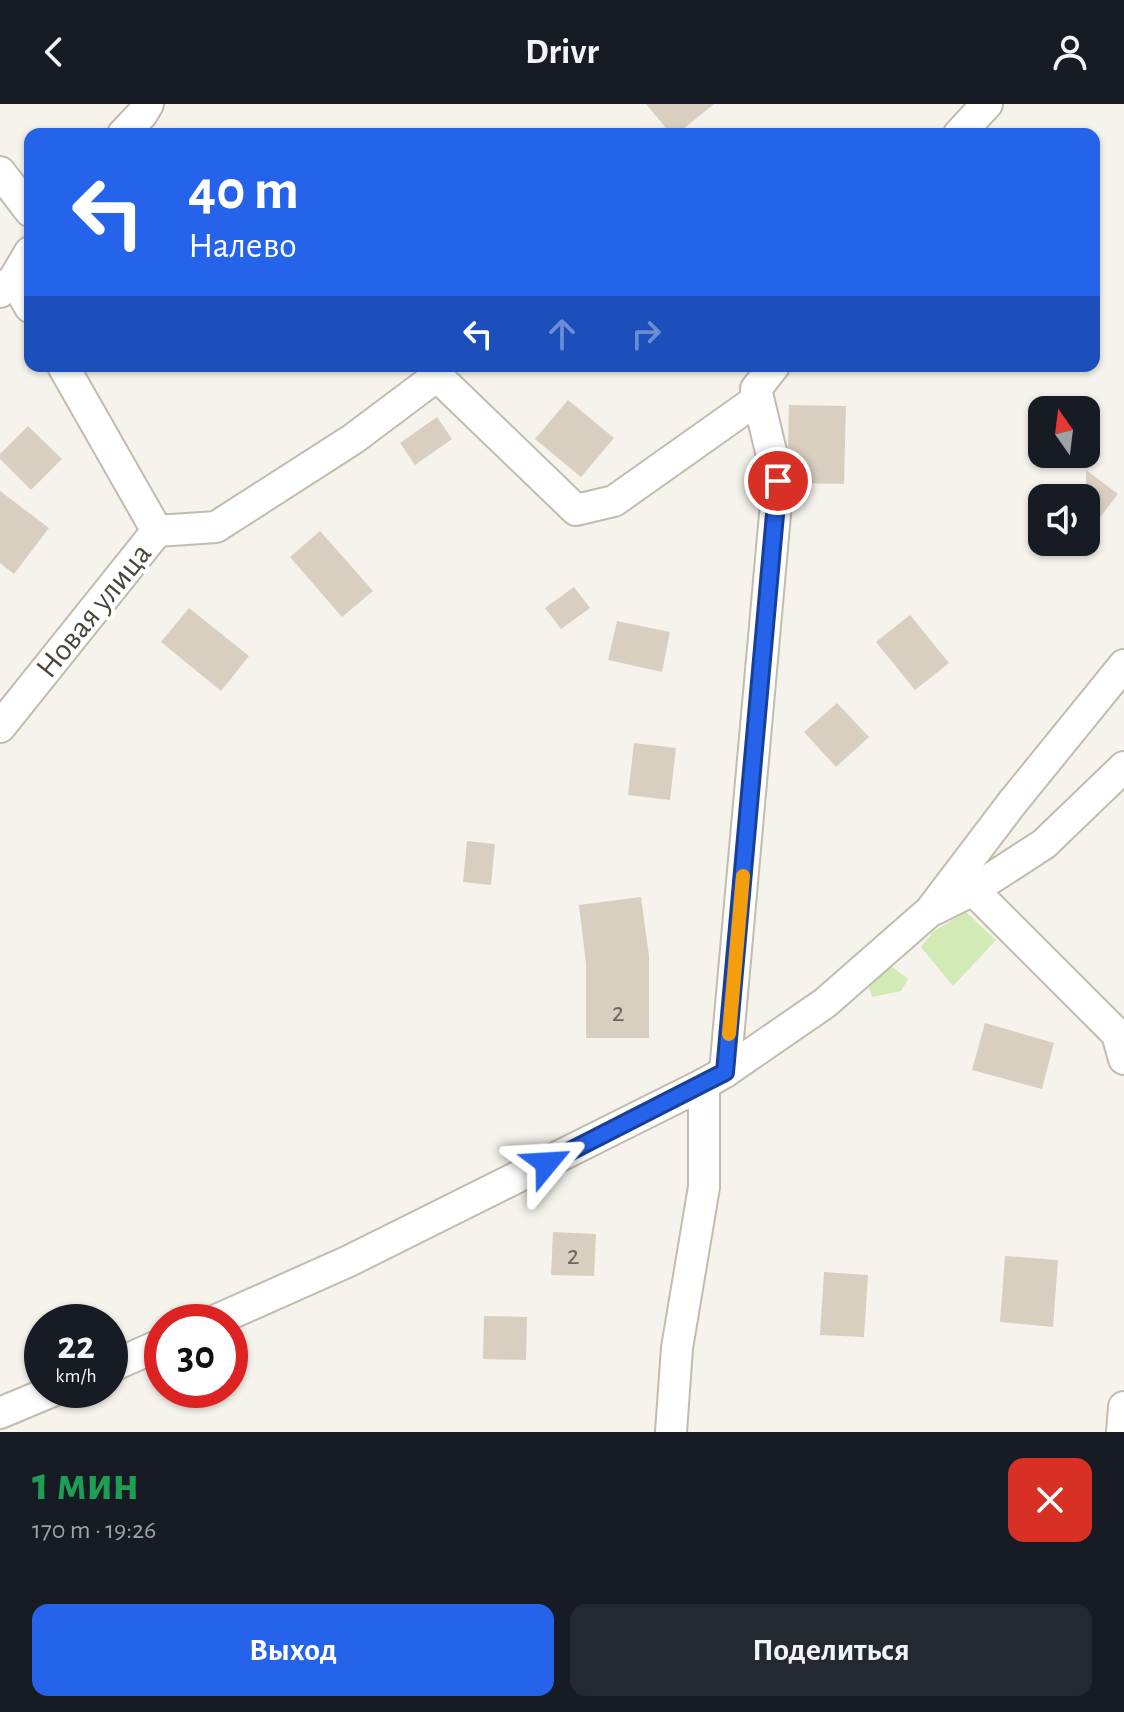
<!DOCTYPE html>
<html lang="ru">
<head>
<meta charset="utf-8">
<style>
  :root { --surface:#171b24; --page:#242831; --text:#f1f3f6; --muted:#9ea1a6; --accent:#2563eb }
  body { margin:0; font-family:"Alegreya Sans",sans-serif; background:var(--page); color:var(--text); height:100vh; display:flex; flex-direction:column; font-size:30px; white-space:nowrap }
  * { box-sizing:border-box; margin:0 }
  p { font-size:26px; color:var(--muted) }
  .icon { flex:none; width:44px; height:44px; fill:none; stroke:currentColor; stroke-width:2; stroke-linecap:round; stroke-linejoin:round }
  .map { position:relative; height:1328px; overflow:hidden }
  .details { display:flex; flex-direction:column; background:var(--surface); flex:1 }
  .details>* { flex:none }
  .banner { position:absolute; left:24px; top:24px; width:1076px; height:244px; border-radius:16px; box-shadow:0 2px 6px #0004; background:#2563eb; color:#fff; overflow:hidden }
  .needle { width:52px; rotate:346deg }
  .controls { position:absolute; left:1028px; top:292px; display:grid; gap:16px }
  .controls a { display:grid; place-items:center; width:72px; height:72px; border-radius:16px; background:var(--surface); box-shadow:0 2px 6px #0004; font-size:40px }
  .speed { position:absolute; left:24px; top:1200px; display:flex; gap:16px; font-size:40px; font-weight:700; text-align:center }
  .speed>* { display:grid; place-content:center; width:104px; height:104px; border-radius:50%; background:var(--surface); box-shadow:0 2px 6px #0004; line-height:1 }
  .speed small { font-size:20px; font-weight:400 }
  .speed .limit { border:12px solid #d22; background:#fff; color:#111 }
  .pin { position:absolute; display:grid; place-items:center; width:68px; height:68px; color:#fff; margin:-34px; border:4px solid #fff; border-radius:50%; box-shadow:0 2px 8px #0007 }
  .me { position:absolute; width:88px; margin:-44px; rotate:63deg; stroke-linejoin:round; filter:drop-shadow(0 0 6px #0008) }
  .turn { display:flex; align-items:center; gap:28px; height:168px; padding:0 32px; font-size:36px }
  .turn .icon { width:104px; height:104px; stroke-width:2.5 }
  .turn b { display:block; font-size:56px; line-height:68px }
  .lanes { display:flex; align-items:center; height:76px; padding:0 32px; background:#0003; justify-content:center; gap:40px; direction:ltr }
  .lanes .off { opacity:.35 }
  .round { display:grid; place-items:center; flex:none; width:84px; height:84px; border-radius:16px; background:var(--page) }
  .summary { display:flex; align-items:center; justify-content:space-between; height:136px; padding:0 32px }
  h1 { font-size:48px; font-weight:600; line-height:60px; color:#1e9e55 }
  .action { display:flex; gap:16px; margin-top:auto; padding:16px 32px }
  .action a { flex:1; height:92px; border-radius:16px; background:var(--accent); color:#fff; font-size:32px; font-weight:600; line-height:92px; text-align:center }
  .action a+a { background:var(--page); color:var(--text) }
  header { display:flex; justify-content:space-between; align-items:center; height:104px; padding:0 32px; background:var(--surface); font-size:36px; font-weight:600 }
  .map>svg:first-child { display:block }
  .green { fill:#d2eab5 }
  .building { fill:#d8cfc1 }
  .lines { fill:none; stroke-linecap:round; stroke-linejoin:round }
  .minor-casing { stroke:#c2bbae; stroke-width:34 }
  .minor { stroke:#fff; stroke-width:30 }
  .route-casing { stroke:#184099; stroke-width:20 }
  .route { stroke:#2563eb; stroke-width:14 }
  .slow { stroke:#f59e0b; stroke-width:14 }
  .labels { text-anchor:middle; stroke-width:8; stroke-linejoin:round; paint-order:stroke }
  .number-label { font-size:28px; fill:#6e675b }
  .street-label { font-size:32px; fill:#4b4439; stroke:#fff }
</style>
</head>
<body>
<header><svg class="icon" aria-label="back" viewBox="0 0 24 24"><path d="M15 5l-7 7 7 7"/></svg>Drivr<svg class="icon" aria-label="person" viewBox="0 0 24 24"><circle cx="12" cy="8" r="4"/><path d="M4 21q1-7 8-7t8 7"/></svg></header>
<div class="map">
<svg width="1124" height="1328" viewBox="0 0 1124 1328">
  <rect width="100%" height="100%" fill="#f6f3ec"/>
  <g class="green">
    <path d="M966,808L996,836L953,882L921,843L934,827Z"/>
    <path d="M891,862L908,875L901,887L872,893L869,883Z"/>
  </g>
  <g class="building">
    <path d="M646,0H714L677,30H671Z"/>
    <path d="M568,296L614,334L581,373L535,335Z"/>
    <path d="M789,301L846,302L844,380L796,379L788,343Z"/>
    <path d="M437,313L452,335L415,361L400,339Z"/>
    <path d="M28,322L62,355L31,386L0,355V350Z"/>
    <path d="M1086,366L1118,390L1086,431Z"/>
    <path d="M0,387L49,424L14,470L0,459Z"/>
    <path d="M320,427L373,487L342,513L290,453Z"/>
    <path d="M574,483L590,504L561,525L545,504Z"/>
    <path d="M189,504L249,552L221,587L161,538Z"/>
    <path d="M910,511L949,559L915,586L876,538Z"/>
    <path d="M617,517L670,528L662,568L608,556Z"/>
    <path d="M837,599L869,633L836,663L804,628Z"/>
    <path d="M634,639L676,644L670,696L628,691Z"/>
    <path d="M467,737L495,740L491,781L463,778Z"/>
    <path d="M641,793L649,852V934H586V860L579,801Z"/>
    <path d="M985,919L1054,939L1042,985L972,966Z"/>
    <path d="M553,1128L596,1130L594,1172L551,1171Z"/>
    <path d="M1005,1152L1058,1156L1053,1223L1000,1218Z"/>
    <path d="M824,1168L868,1171L864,1233L820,1231Z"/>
    <path d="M484,1212L527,1213L526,1256L483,1255Z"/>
  </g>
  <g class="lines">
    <defs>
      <g id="minor">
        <path d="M123,30L142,10L148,0"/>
        <path d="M959,30L987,0"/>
        <path d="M0,68L30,107"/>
        <path d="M14,175L30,203"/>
        <path d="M0,188L14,175L30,148"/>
        <path d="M63,262L157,427L216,423L353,335L437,272L576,406L614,397L758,295"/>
        <path d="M0,623L157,427"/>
        <path d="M973,786L1117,930L1124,955"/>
        <path d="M935,805L973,786L1044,740L1124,663"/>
        <path d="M725,968L778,377L756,285L774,262"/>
        <path d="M212,1218L349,1157L704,980L725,968L825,899L930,807L1012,699L1124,561"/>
        <path d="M110,1263L162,1240"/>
        <path d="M0,1309L55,1286"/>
        <path d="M671,1328L677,1244L704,1083V980"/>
        <path d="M1122,1328L1124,1303"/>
      </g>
    </defs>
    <use href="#minor" class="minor-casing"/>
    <use href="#minor" class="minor"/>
  </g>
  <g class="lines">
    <defs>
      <path id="route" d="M547,1059L725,968L778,377"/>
    </defs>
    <use href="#route" class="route-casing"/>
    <use href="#route" class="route"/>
    <path class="slow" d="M729,930L743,772"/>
  </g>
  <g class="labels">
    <g class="number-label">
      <text x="618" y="917">2</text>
      <text x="573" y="1160">2</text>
    </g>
    <g class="street-label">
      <text transform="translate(93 506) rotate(-51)" y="11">Новая улица</text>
    </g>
  </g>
</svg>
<div class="controls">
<a><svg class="needle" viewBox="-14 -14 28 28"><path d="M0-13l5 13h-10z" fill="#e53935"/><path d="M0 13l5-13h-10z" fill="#9ea1a6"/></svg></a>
<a><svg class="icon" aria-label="sound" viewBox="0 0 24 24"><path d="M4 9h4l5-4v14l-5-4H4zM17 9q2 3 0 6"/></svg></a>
</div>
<div class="speed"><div>22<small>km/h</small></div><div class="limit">30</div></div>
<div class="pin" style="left:778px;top:377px;background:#d93025"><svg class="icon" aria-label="arrive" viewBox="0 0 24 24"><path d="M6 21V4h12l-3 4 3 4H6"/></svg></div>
<svg class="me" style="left:547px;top:1059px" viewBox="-20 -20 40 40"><path d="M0-17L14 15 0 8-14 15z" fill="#2563eb" stroke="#fff" stroke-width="4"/></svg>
<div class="banner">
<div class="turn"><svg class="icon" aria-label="left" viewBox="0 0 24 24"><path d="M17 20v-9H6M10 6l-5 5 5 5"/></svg><div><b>40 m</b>Налево</div></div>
<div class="lanes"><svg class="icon" aria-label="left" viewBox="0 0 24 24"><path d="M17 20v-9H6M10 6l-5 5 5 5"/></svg><svg class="icon off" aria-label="ahead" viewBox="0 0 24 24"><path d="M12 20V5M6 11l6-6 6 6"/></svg><svg class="icon off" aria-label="right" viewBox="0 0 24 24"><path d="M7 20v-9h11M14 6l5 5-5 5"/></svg></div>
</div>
</div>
<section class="details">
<div class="summary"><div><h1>1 мин</h1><p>170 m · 19:26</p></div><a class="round" style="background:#d93025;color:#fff"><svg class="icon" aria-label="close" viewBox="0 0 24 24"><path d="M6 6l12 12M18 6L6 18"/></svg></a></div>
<div class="action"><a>Выход</a><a>Поделиться</a></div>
</section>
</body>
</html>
